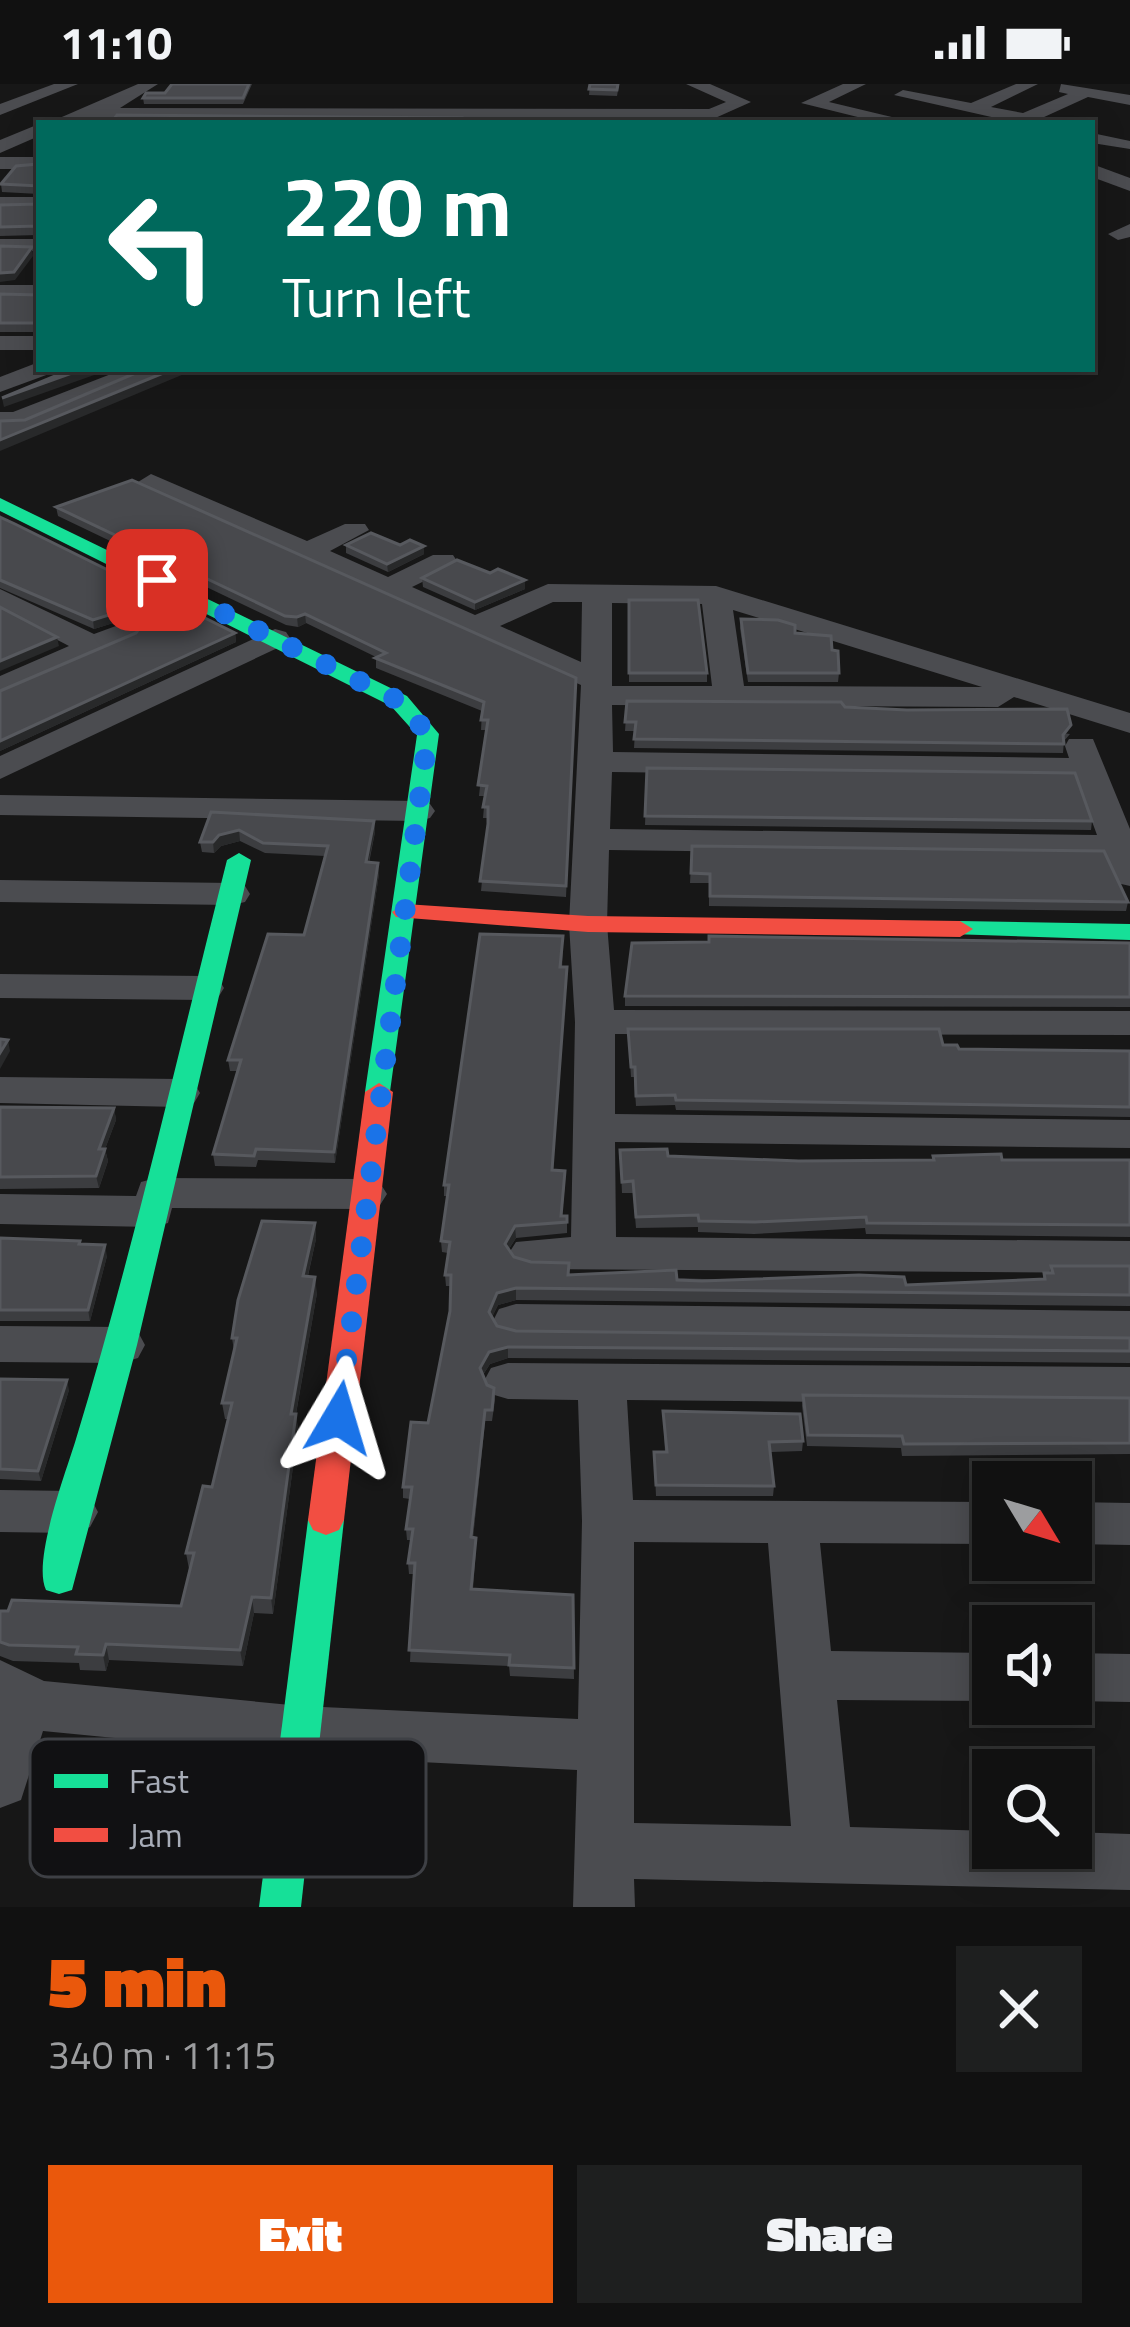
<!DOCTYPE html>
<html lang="en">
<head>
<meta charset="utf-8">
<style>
  :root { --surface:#111; --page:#1e1f1f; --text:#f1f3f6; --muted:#9c9d9f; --line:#303131; --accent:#ea580c }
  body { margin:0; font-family:"Titillium Web",sans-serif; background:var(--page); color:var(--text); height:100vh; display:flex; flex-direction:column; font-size:45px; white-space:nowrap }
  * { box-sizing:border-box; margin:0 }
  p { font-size:39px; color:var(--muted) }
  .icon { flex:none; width:66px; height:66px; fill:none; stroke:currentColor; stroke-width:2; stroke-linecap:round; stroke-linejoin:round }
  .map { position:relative; height:1823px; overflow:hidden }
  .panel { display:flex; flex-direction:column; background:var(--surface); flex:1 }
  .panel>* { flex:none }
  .guide { position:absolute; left:36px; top:36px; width:1059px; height:252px; border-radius:0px; box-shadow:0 6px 30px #0003,0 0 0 3px var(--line); background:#00695c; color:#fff; overflow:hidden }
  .needle { width:78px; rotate:128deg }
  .fabs { position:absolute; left:972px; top:1377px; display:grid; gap:24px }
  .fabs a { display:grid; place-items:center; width:120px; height:120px; border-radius:0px; background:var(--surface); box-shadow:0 6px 30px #0003,0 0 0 3px var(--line); font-size:60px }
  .pin { position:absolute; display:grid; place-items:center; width:102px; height:102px; color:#fff; margin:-51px; border-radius:24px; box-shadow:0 6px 18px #0006 }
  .me { position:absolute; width:132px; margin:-66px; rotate:7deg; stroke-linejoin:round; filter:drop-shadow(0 0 9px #0008) }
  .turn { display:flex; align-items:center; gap:42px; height:252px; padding:0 48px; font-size:54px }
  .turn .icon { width:156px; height:156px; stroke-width:2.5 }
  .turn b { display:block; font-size:84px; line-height:102px }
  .round { display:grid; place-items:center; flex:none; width:126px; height:126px; border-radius:0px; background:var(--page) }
  .summary { display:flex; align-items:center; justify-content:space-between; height:204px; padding:0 48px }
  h1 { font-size:72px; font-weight:800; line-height:90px; color:var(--accent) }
  .action { display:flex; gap:24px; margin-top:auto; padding:24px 48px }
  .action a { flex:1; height:138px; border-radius:0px; background:var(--accent); color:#fff; font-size:48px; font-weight:800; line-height:138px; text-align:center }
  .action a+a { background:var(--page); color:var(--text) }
  .status { display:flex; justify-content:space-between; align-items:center; height:84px; padding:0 60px; background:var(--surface); direction:ltr }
  .status svg { height:33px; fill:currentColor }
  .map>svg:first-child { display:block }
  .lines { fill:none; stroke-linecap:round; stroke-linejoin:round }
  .street { fill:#4b4c50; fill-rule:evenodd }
  .fast { fill:#16e098; fill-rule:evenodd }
  .jam { fill:#f24e42; fill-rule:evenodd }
  .wall { fill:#3c3d40 }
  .shaded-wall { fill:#28292a }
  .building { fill:#48494d; stroke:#57595e; stroke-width:3 }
  .route { stroke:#1a73e8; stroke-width:21; stroke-dasharray:0 37.8 }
  .key { fill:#111113; stroke:#3e4045; stroke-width:3 }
  .key-label { font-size:33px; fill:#a8adb8 }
</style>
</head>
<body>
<div class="status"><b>11:10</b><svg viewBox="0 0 49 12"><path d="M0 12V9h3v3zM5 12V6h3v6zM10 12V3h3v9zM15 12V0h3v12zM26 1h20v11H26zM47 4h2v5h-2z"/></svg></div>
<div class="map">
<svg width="1130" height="1823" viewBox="0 0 1130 1823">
  <rect width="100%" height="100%" fill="#171717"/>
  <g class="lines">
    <g class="street">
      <path d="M54,0H78L0,31V20Z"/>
      <path d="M138,0H158L120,24L709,25L726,18L686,0H710L751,18L704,39L89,34L48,39Z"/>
      <path d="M843,0H866L829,18L917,39H882L801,19Z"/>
      <path d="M1016,0H1038L991,23L1023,29L1068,10L1059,8L1061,0L1130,11V21L1088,13L1031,39H1018L894,11L903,6L971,19Z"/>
      <path d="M39,40V52L0,69V56Z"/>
      <path d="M1092,49L1130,57V65L1092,59Z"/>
      <rect x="0" y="73" width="39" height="12"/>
      <path d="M1092,80L1130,94V107L1092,93Z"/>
      <rect x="0" y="113" width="39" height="12"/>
      <path d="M1130,140V153L1118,156L1108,150Z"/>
      <rect x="0" y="155" width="39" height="12"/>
      <rect x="0" y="201" width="39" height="14"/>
      <rect x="0" y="252" width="39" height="14"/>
      <path d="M39,278V285H53L49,290L0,308V293Z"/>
      <path d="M124,285H157L25,341L0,344V328H13Z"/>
      <path d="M151,390L307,457L345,440H365L369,446L330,467L388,493L433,471H453L457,477L453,483L412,503L475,531L548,500L716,502L1130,629V649L1014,613L998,623L612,621L613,668L1069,674L1065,662L1069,655H1093L1130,745V802L1117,799L1105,772L609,766L607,840L614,926L1130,927V951L615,950V1030L1130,1036V1064L615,1058L616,1153L1130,1157V1189L532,1185L516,1180L509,1169L516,1158L571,1153L575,938L569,840L581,601L142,404L138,398ZM553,518H582L581,578L500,542ZM612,519L702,520L712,602H612ZM733,526L982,603L744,602ZM612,688L1076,694L1097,751L610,745Z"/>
      <path d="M0,505L94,550L124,539L139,548L135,554L0,613V592L69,562L0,526Z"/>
      <path d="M275,545L286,548L290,554L286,560L0,695V672Z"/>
      <path d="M0,711L418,717L430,720L435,727L430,734L418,737L0,731Z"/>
      <path d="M0,796L232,799L245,802L250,810L245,818L232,821L0,818Z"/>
      <path d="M0,890L205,892L219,896L224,904L219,912L205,916L0,914Z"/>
      <path d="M0,993L179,995L194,999L200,1009L194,1019L179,1023L0,1019Z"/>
      <path d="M156,1094L365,1095L380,1099L387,1110L380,1121L365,1125L172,1124L168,1139L152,1143L0,1140V1110L136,1112L141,1098Z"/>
      <path d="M516,1220L1130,1227V1261L516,1254L499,1249L493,1237L499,1225Z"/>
      <path d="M0,1242L121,1243L138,1248L145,1261L138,1274L121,1279L0,1278Z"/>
      <path d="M508,1279L1130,1283V1321L627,1316L633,1416L993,1418V1460L820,1459L831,1567L993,1569V1617L837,1616L850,1743L993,1747V1764H1071V1748L1130,1750V1806L634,1795L635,1823H573L577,1686L301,1672L43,1647L21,1716L0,1724V1576L44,1597L301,1622L578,1635L582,1437L578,1316L508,1315L491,1310L484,1297L491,1284ZM634,1458L768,1459L791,1742L634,1739Z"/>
      <path d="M0,1406L72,1407L90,1413L98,1428L90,1443L72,1449L0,1448Z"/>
      <path d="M1071,1418L1130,1419V1461L1071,1460Z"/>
      <path d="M1071,1569L1130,1570V1618L1071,1617Z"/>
    </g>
    <g class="fast">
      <path d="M0,414L407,612L439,650L389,1015L379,1017L365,1008L417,651L391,622L0,427Z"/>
      <path d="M239,769L251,776L137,1261L72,1506L59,1510L46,1506C32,1477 66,1388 76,1355C134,1164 178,969 227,776Z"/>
      <path d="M960,837L1130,840V856L951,850L947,845L951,840Z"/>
      <path d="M326,1421L339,1426L344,1436L301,1823H259L308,1436L313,1426Z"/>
    </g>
    <g class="jam">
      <path d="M405,820L588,832L960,837L973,845L960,853L588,848L396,833L392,828Z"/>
      <path d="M379,999L393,1008L344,1436L339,1446L326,1451L313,1446L308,1436L365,1008Z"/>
    </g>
  </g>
  <g class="wall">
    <path d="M172,0H252L243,20H144L143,14L165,9Z"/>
    <path d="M590,0H619L617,12L589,11Z"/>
    <path d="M39,80V110L2,108L1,100Z"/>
    <path d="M39,120V151L0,152V121Z"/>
    <path d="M0,210L39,211V248H0Z"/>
    <path d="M56,423L576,594L566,813L481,807L488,734H483L485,712H479L486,646H481L482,627L376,584V573L306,539L298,543L286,541L58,432Z"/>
    <path d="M0,433L235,549L236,558L0,667V607L136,549L140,543L126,535L94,545L0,504Z"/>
    <path d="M346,461L424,470L388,488L346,469Z"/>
    <path d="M490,489L525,496V505L475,526L423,503L422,494Z"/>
    <path d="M629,516L707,589V598H629Z"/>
    <path d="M741,535L795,549L832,566L839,589L838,598H748L740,544Z"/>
    <path d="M627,617L845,623L1070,650L1064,657L1063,669L634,664L635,647H625Z"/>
    <path d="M647,684L1092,737L1091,746L645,741Z"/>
    <path d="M211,728L374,737L375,748L369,779L379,790L335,1079L258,1076L256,1083L215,1082L213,1070L238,987H230L228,976L304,851L325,772L265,769L240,757L221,762L214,769L202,768L200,758Z"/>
    <path d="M692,762L1128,818L1126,827L709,822V799H690Z"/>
    <path d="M709,858L1130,859V923L625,922V912Z"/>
    <path d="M563,862L553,1086L565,1098L562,1132H567V1149L516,1154L509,1165L514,1173L569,1191L906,1201L1043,1195L1044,1189H1049L1051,1182H1130V1222L516,1216L498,1221L492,1233L497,1242L516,1247L1130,1254V1279L508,1274L490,1280L483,1291L487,1301L494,1304L495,1316L492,1337H485L473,1454L476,1465L473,1505L573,1511L574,1595L510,1592L509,1582L410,1578L414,1490H409L408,1479L412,1456H407L406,1445L410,1415L403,1414V1403L428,1339L450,1227V1202H446L445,1191L448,1169L442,1168L441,1157L448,1112H444V1101Z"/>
    <path d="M628,945L943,961L959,965L1130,967V1033L676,1026L675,1021L636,1022L634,993H631Z"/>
    <path d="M0,1023L114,1024L116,1036L105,1065L108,1077L99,1104L0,1105Z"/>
    <path d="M620,1066L668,1072L799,1077L932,1076L933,1072L1002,1076H1130V1153L866,1150L865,1144L754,1150L698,1148V1143L636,1144L633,1109H622Z"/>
    <path d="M315,1139L316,1155L308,1192L317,1209L296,1330L298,1346L273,1530L254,1529L243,1582L109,1576L106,1587L80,1586L79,1579L13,1577L0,1572V1527L181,1522L189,1485L186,1469L212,1403L228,1335H225L222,1319L234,1267L232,1254Z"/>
    <path d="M0,1154L80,1157L81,1160L107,1172L90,1237H0Z"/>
    <path d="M0,1295L69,1306L41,1397L0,1395Z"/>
    <path d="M803,1311L1130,1314V1370L902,1372L901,1364L807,1362L802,1322Z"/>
    <path d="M663,1327L803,1357L802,1367L771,1368L774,1402L773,1412H656L654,1368H665Z"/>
  </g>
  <g class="shaded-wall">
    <path d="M32,163L33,172L15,196L0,198V189Z"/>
    <path d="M83,285H111L4,323L2,314Z"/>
    <path d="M173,285H196L0,367V356Z"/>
    <path d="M424,462V470L388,488L387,480Z"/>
    <path d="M525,496V505L475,526V518Z"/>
    <path d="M125,526L126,535L94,545L93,536Z"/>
    <path d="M305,530L306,539L298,543L297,533Z"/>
    <path d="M235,549L236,558L0,667V657Z"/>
    <path d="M57,553L59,562L0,587V577Z"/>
    <path d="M374,737L375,748L366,789V778Z"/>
    <path d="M239,746L240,757L221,762L214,769L213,758L219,751Z"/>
    <path d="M378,779L379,790L335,1079L334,1068Z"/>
    <path d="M8,956L10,967L0,985V969Z"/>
    <path d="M114,1024L116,1036L105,1065L108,1077L99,1104L96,1092L99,1065Z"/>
    <path d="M315,1139L316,1155L304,1208L303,1192Z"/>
    <path d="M515,1142L516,1154L505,1171V1160Z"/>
    <path d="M105,1161L107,1172L90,1237L88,1226Z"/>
    <path d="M315,1193L317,1209L293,1346L291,1330Z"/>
    <path d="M516,1204V1216L498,1221L489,1239V1228L497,1209Z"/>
    <path d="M508,1263V1274L490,1280L480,1295V1284L489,1268Z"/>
    <path d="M67,1296L69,1306L41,1397L38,1387Z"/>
    <path d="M485,1326V1337L472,1465L471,1453Z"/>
    <path d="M296,1330L298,1346L273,1530L271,1514Z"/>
    <path d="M252,1513L254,1529L243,1582L240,1566Z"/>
    <path d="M106,1560L109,1576L106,1587L103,1571Z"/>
  </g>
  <g class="building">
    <path d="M172,0H249L243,14H143L146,9H165Z"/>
    <path d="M590,0H618L617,6L589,5Z"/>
    <path d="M117,31L462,34V39H111Z"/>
    <path d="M615,37H685L684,39H623Z"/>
    <path d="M39,80V102L1,100L16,82Z"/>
    <path d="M39,120V145L38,142L0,143V121Z"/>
    <path d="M0,162L32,163L14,188L0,189Z"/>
    <path d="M0,210L39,211V242L38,239H0Z"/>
    <path d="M72,285H83L2,314Z"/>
    <path d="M145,285H173L0,356V337L25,336Z"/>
    <path d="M132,396L576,594L566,802L480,797L488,740V723H483L487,702L478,701L488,636H481L484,618L375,574L386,569L305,530L297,533L285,532L56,423Z"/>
    <path d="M0,433L15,440L235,549L0,657V607L136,549L141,542L140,535L125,526L93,536L0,496Z"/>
    <path d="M371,449L400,461L410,456L424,462L387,480L346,461Z"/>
    <path d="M457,476L490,489L498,485L525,496L475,518L422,494Z"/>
    <path d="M629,516H698L707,589H629Z"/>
    <path d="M0,523L57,553L0,577Z"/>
    <path d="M741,535L778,536L795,541V549L831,552L832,566L838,567L839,589H748Z"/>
    <path d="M627,617L841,618L845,623L907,626L1067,625L1071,641L1063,651L1064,660L634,655L636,638H625Z"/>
    <path d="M647,684L1075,689L1092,737L645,732Z"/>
    <path d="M211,728L374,737L366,778L378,779L334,1068L256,1065L254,1072L213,1070L241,976H228L268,850L304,851L328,762L263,759L239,746L219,751L213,758H200Z"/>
    <path d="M692,762L1104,767L1128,818L710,812V790L691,789Z"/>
    <path d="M480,850L563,852L560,883H567L552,1086L565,1087L561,1132H567V1138L515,1142L505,1160L514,1173L531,1178L569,1179L568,1191L676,1186L677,1196L702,1197L859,1191L904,1193L906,1201L1045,1195L1044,1189H1053L1051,1182H1130V1211L516,1204L497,1209L489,1228L497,1242L516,1247L1130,1254V1267L508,1263L489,1268L480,1284L487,1301L494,1304L492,1326H485L471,1453L476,1454L471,1505L573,1511L574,1584L509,1581L510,1571L409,1566L415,1479H408L413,1445H406L412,1403H403L411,1338L428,1339L450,1227L451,1191H445L450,1158L441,1157L449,1101H444Z"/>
    <path d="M709,852L1130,859V913L625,912L632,859L709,858Z"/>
    <path d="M628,945H939L943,961H957L959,965L1130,967V1023L676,1016L675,1011L636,1012L635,983H631Z"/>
    <path d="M0,955L8,956L0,969Z"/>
    <path d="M0,1023L114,1024L99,1065H105L96,1092L0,1093Z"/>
    <path d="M667,1065L668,1072L799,1077L934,1076L933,1072L1001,1070L1002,1076H1130V1141L867,1139L866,1133L755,1138L699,1137L698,1131L636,1133L633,1097L622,1098L620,1066Z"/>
    <path d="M262,1137L315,1139L303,1192L315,1193L291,1330H296L271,1514L252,1513L240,1566L106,1560L103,1571L76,1570L78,1563L9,1561L0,1558V1527H8L12,1516L181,1522L194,1469H186L203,1402L212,1403L232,1319H222L237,1254H232L238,1216Z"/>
    <path d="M0,1154L80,1157L79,1160L105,1161L88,1226H0Z"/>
    <path d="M0,1295L67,1296L38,1387L0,1385Z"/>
    <path d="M803,1311L1130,1314V1359L904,1360L902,1352L808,1351Z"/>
    <path d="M663,1327L800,1330L803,1357L769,1358L774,1402L656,1401L654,1368H667Z"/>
  </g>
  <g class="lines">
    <path class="route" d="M157,496L399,617L428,650L339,1334"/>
  </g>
  <rect x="30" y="1655" width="396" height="138" rx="18" class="key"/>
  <rect x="54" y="1690" width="54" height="14" fill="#16e098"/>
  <rect x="54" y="1744" width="54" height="14" fill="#f24e42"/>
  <g class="key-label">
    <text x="129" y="1709">Fast</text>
    <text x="129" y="1763">Jam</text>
  </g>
</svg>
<div class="fabs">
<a><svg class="needle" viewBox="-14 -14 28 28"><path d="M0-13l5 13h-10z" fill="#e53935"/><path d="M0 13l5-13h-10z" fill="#9c9d9f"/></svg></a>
<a><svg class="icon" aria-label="sound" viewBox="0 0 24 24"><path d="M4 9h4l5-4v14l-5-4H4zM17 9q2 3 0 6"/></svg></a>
<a><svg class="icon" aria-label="search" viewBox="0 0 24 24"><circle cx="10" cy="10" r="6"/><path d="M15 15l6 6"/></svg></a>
</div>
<div class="pin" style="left:157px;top:496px;background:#d93025"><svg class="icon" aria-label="arrive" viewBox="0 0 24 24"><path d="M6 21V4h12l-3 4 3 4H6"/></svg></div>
<svg class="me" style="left:339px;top:1334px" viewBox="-20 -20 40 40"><path d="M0-17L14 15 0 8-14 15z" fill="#1a73e8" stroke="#fff" stroke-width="4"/></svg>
<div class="guide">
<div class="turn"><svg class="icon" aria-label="left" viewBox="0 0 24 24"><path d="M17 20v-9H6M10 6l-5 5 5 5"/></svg><div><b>220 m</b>Turn left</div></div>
</div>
</div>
<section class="panel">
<div class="summary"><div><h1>5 min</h1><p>340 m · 11:15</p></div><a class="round"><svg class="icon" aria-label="close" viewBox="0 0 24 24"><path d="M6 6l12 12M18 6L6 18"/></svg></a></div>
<div class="action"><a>Exit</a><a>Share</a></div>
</section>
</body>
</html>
